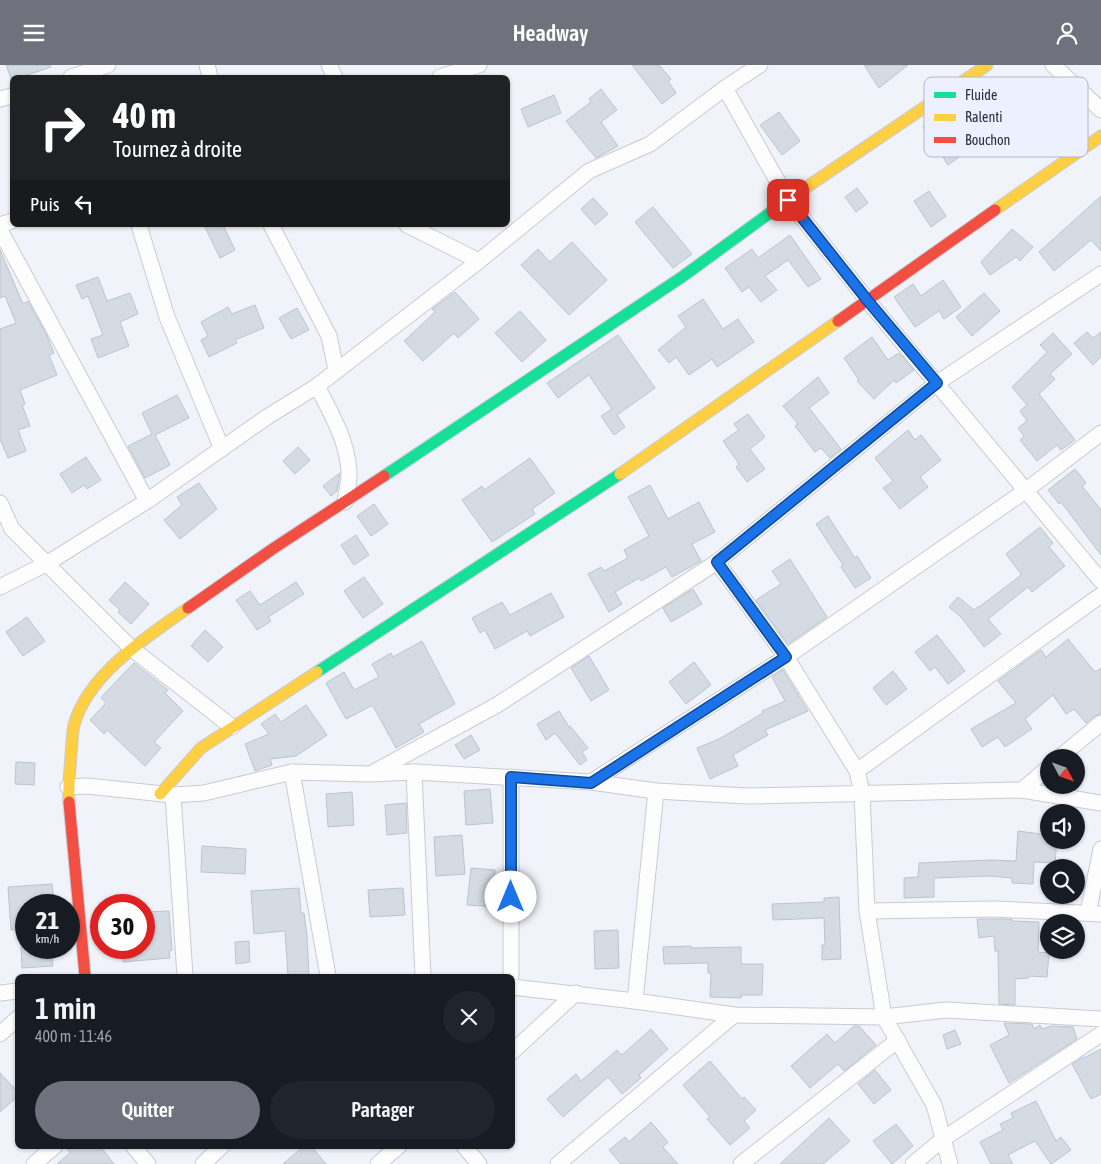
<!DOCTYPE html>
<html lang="fr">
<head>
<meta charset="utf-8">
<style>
  :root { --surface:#171b24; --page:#20242c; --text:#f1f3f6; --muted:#9ea1a6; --accent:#6f727d }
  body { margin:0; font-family:"Asap Condensed",sans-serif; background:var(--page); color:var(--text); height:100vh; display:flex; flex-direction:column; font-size:19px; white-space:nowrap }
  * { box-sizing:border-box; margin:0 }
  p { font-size:16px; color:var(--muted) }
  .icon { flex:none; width:28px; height:28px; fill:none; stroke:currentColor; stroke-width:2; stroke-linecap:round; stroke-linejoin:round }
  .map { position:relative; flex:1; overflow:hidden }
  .drawer { position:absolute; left:15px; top:909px; width:500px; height:175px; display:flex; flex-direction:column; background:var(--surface); border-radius:8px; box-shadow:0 1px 4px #0004 }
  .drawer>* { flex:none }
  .guide { position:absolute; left:10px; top:10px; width:500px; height:152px; border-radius:8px; box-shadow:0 1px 4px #0004; background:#202124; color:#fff; overflow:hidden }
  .needle { width:32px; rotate:131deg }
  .buttons { position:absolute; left:1040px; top:684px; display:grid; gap:10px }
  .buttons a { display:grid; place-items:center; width:45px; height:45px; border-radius:50%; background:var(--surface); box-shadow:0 1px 4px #0004; font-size:25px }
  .speed { position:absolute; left:15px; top:829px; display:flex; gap:10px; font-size:25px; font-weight:700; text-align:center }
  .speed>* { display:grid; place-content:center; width:65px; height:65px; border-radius:50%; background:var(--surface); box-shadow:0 1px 4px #0004; line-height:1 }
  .speed small { font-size:12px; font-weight:400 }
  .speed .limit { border:8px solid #d22; background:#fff; color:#111 }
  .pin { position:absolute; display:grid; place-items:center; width:42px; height:42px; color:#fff; margin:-21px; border-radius:10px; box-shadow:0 2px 8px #0006 }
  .me { position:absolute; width:55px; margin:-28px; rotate:0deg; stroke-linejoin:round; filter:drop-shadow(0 0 4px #0008) }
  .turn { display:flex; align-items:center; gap:18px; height:105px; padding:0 20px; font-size:22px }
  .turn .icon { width:65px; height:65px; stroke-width:2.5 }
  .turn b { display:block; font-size:35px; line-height:42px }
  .then { display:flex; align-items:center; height:48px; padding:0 20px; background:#0003; gap:10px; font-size:19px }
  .round { display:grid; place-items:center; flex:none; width:52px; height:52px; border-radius:26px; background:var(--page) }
  .summary { display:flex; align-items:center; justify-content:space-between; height:85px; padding:0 20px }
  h1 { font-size:30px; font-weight:600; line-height:38px }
  .primary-button { display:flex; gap:10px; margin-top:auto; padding:10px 20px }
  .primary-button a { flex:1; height:58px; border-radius:30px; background:var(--accent); color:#fff; font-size:20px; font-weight:600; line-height:58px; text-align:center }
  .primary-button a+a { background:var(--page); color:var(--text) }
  header { display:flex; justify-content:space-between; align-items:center; height:65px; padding:0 20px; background:var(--accent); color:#fff; font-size:22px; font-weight:600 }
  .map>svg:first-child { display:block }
  .building { fill:#d4dbe3; stroke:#bdc4cc }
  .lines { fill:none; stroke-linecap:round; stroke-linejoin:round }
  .street-casing { stroke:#c8cbd4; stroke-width:17 }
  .fast-casing { stroke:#c8cbd4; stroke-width:13 }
  .slow-casing { stroke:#c8cbd4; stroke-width:13 }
  .jam-casing { stroke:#c8cbd4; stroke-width:13 }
  .street { stroke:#fdfdfe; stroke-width:15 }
  .fast { stroke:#16e098; stroke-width:11 }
  .slow { stroke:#ffcf43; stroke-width:11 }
  .jam { stroke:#f24e42; stroke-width:11 }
  .route-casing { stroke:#114b97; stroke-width:12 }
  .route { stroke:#1a73e8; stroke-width:9 }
  .key { fill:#edf1ff; stroke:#b2b6c4; stroke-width:1 }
  .key-label { font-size:14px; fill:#292c39 }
</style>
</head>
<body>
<header><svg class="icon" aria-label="menu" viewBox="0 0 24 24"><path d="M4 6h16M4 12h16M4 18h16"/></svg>Headway<svg class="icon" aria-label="person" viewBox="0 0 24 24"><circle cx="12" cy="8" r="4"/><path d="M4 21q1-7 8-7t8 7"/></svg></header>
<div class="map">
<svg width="1101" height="1099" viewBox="0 0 1101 1099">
  <rect width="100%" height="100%" fill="#f1f3fb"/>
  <g class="building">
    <path d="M6,0H50L51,2L21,12H12V16Z"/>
    <path d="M632,0H659L671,14L668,16L676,28L662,39Z"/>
    <path d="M864,0H908L879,23Z"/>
    <path d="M1040,16L1049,28L986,79L983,75L948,100L923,62L940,51L955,72L992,47L996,51Z"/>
    <path d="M601,24L617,45L601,57L618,81L596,93L566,56L591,37L589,34Z"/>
    <path d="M554,30L561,48L528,62L521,44Z"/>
    <path d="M779,47L800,76L782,90L760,60Z"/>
    <path d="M857,123L868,138L856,147L845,132Z"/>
    <path d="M929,126L946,151L931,162L914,136Z"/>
    <path d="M1101,131V186L1091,175L1054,206L1039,187Z"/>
    <path d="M593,133L608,149L595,160L581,144Z"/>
    <path d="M653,142L692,189L673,203L635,157Z"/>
    <path d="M204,160H223L235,185L220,193Z"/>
    <path d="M1012,164L1033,182L1020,196L1016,192L990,210L981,197Z"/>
    <path d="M790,170L821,214L808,222L788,195L765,211L777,225L761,237L749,222L742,227L725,203L752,184L758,193Z"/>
    <path d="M572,177L607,215L569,250L521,200L538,184L550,197Z"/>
    <path d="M0,185L23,239L28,236L46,269L54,288L49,290L57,310L20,325L25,339L22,340L30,361L18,365L26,386L8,393L0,374V264L16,258L5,231L0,233Z"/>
    <path d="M98,212L107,236L130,228L138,249L120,257L129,281L98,293L91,274L103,270L88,231L82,234L76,220Z"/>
    <path d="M943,215L961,242L944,254L939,246L915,262L894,232L913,219L921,231Z"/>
    <path d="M455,227L479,254L458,273L454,268L423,296L404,276L435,247L432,244Z"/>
    <path d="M984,228L1000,246L972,271L956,252Z"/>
    <path d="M703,234L723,264L738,254L754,277L717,302L712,294L689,310L676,292L669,298L658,285L686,262L678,251Z"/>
    <path d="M255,240L264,263L235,275L237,278L209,292L201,275L208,271L201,257L228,242L232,249Z"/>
    <path d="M297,243L309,265L291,274L279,253Z"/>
    <path d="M520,246L546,275L522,297L495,268Z"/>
    <path d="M1087,267L1093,273L1101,267V292L1093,300L1074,278Z"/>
    <path d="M1053,268L1072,289L1050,309L1055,314L1039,329L1075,375L1061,385L1057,380L1037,396L1020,375L1024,371L1018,363L1027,356L1020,346L1027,340L1012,322L1047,287L1040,280Z"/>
    <path d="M618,270L655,323L617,350L625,362L614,370L601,351L612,344L589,310L558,333L547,318Z"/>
    <path d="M872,272L888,295L899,288L914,305L896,318L894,315L874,334L857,316L859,315L844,293Z"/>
    <path d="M818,312L829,328L809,343L841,384L830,393L821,383L815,387L795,361L798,359L783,341Z"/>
    <path d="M177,330L189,353L155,370L170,400L145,413L128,381L152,369L142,348Z"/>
    <path d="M748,349L765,372L750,384L765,404L747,417L736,402L739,399L723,376L739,365L734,359Z"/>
    <path d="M908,365L915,375L921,370L941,395L920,412L928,422L900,444L883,423L893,416L875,393Z"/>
    <path d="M298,382L310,395L295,409L283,396Z"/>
    <path d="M86,392L101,415L87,424L84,420L72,428L60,409Z"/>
    <path d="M530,393L555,428L532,444L535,449L492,477L462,435L482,421L484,425Z"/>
    <path d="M1075,404L1086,418L1082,421L1101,445V490L1061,437L1059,439L1048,425Z"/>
    <path d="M340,408L337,426L331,431L323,421Z"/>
    <path d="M199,418L217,444L180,474L164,455L182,440L177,432Z"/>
    <path d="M650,420L668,454L699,437L715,467L692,479L701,496L672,512L666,502L641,516L639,513L615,527L622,539L609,547L588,509L601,502L604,506L628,493L624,485L649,471L628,432Z"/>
    <path d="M374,439L388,459L371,471L357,451Z"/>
    <path d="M828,451L855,493L857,491L871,513L855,523L841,502L843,500L816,459Z"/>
    <path d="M1040,462L1053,478L1049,482L1065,501L1032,527L1028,522L988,554L1001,569L984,582L961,552L949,542L958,532L974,545L979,541V542L1020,511L1021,509L1006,489Z"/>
    <path d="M356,470L369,490L354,500L341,480Z"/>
    <path d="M790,494L827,552L788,579L756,535L781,519L772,506Z"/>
    <path d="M364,512L383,539L363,553L344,526Z"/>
    <path d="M125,517L149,539L131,559L118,547L120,545L109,535Z"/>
    <path d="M296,517L304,529L268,552L271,556L257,565L236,535L250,526L260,540Z"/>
    <path d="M693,524L702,539L671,557L663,543Z"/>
    <path d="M551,528L564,552L530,571L527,566L495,584L485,565L480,568L472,553L502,537L510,550Z"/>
    <path d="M27,552L45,576L23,591L6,567Z"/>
    <path d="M205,565L223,582L208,597L191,581Z"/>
    <path d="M937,570L965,606L948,619L935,602L930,606L915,587Z"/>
    <path d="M1068,574L1095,607L1101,603V649L1095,651L1086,658L1074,644L1066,649L1053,630L1025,654L1032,664L1005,682L998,672L982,682L971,664L1016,638L998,616L1041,585L1046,592Z"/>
    <path d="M422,576L455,639L419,659L424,667L396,683L373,641H371L346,654L326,618L344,607L354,625L379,612L372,599L391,588L393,592Z"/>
    <path d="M589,591L609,625L591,636L571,603Z"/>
    <path d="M694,597L711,620L686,639L669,617Z"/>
    <path d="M134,598L168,625L165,628L183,646L154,677L161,683L145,701L107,665L104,669L90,655L106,638L101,633L107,626Z"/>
    <path d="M783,605L808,646L765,665L768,670L733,690L738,701L710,714L697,683L719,674L763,648L762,646L785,636L772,612Z"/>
    <path d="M893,606L907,624L886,640L873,623Z"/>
    <path d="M306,640L327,670L296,691L270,694L272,700L255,706L245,679L269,669L261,659L275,649L281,657Z"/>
    <path d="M559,646L569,662L570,661L588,683L582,687L587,695L580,700L555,668L546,675L537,659Z"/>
    <path d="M471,670L480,685L464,694L455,680Z"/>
    <path d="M16,697L35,698L34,720L15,719Z"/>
    <path d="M490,724L493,758L466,760L464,726Z"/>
    <path d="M352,727L354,760L328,762L326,729Z"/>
    <path d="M406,738L407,768L387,770L385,740Z"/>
    <path d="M1018,766L1049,770V775H1057L1055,798L1034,797L1033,819L1012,818V813L989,811L934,813V832L904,833V813L918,812L919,798L990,795L1016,796Z"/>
    <path d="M462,770L465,809L436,811L434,772Z"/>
    <path d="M202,781L246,784L245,809L201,807Z"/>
    <path d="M471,803L495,805L493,825L499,826L498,842L467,840Z"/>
    <path d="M52,819L54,840H26V864L11,865L8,822Z"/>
    <path d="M299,823L301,848H304L307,871L309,911H288L285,866L254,869L251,826Z"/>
    <path d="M403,823L405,850L370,852L368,825Z"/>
    <path d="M839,832L841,894L822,895V880H825L824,853L773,855L772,839L824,837V833Z"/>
    <path d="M169,846L172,885L169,886L170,893L123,897L122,882H147L145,847Z"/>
    <path d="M977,854H1012V856L1039,857L1038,887L1049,888L1047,912L1029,911V913L1015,914V940L999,939L998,886H995L994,871L979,873Z"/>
    <path d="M618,865L619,903L595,904L594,866Z"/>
    <path d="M249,876L250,897L236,899L235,877Z"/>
    <path d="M691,881V883L741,882V899H763L762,930H742L741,933L710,932L711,908H708V898L664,899L663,882Z"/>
    <path d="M21,882H51L53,901L22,903Z"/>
    <path d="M1004,958L1032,959L1034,964L1040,960L1042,964L1052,961L1073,962L1077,974L1009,1018L990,980L1009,970Z"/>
    <path d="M854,961H859L876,980L844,1006L838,999L810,1023L791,1001L827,969L835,978Z"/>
    <path d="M651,964L668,984L639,1010L641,1013L622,1029L608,1012L563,1052L547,1034L576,1009L581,1016L617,985L622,990Z"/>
    <path d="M955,965L961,979L947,984L943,970Z"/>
    <path d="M1101,984V1029L1091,1034L1072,999L1084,992V993Z"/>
    <path d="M710,996L742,1034L744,1032L756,1045L744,1056L750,1063L730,1080L707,1054L710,1052L683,1020Z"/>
    <path d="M875,1005L891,1025L874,1039L858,1019Z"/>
    <path d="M0,1008L18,1027V1031L0,1047Z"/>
    <path d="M1036,1036L1056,1076L1061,1072L1071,1085L1051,1099L1035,1076L1008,1090L1013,1099H991L980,1077L1003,1065L1000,1059L1013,1053L1011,1048Z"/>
    <path d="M829,1053L850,1076L823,1099H780Z"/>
    <path d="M651,1057L668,1077L663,1082L678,1099H621L609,1085L625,1072L629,1077Z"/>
    <path d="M896,1059L913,1081L892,1099L873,1076Z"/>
    <path d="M65,1081H100L114,1099H57L70,1088Z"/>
    <path d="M304,1081H311L326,1099H283Z"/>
  </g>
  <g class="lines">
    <defs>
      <g id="street">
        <path d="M207,0L210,12"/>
        <path d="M329,0L335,12"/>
        <path d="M1053,0L1101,45"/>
        <path d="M71,12L108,0"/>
        <path d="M440,12L479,0"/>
        <path d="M725,23L788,135L868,236L1101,516"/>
        <path d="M0,34L12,31"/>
        <path d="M0,160L12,156"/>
        <path d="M139,160L167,252L222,384"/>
        <path d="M271,160L329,271L336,305"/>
        <path d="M407,160L479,196"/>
        <path d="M0,165L147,436"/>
        <path d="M317,321C331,348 347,375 349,406C350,416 346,427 345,437"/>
        <path d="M0,438L12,464L131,583L232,662"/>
        <path d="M717,497L786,592L857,706L862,728L867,846L884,952L934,1040L950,1099"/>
        <path d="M0,522L46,499L147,436L267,352L317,321L479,196L589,106L650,79L725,23L760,0"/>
        <path d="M1060,692L1101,658"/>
        <path d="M857,706L1101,530"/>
        <path d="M292,707L328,911"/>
        <path d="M374,707L497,640L717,497L937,318L1101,209"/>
        <path d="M414,707L423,911"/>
        <path d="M591,717L786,592L1025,426L1101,368"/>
        <path d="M68,722L87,721L173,730L204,728L292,707L369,709L414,707L591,717L656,726L747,731L1022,725L1101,738"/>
        <path d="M1022,725L1049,702"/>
        <path d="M173,730L185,911"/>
        <path d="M867,846L994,844L1101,849"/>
        <path d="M1088,848L1101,784"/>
        <path d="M511,911V712"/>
        <path d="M512,922L635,936L734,950L884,952L946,945L1101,954"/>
        <path d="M0,928L18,926"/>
        <path d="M635,936L656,726"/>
        <path d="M0,969L18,953"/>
        <path d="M512,987L576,928"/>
        <path d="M133,1081L148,1099"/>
        <path d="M464,1081L479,1099"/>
        <path d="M34,1099L55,1081"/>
        <path d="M203,1099L222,1081"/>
        <path d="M378,1099L399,1081"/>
        <path d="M558,1099L734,950"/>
        <path d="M741,1099L898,975"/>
        <path d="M913,1099L943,1074L1101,969"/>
      </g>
      <g id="fast">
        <path d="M384,411L682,212L789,134"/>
        <path d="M317,607L620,409"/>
      </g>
      <g id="slow">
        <path d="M789,134L987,0"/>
        <path d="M995,145L1101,71"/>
        <path d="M620,409L838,256"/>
        <path d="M160,729L201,683L317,607"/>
        <path d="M69,737C68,721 70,706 71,690C72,681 72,669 74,660C88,609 148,571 188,543"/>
      </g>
      <g id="jam">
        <path d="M838,256L995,145"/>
        <path d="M188,543L274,483L384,411"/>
        <path d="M69,737L85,911"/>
      </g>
    </defs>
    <use href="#street" class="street-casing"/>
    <use href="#fast" class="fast-casing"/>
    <use href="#slow" class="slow-casing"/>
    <use href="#jam" class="jam-casing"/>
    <use href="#street" class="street"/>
    <use href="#fast" class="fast"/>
    <use href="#slow" class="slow"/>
    <use href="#jam" class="jam"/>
  </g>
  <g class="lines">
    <defs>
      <path id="route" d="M511,832V712L591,718L786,592L717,497L937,318L868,236L788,135"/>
    </defs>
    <use href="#route" class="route-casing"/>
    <use href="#route" class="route"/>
  </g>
  <rect x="924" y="12" width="164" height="80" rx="8" class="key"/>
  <rect x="934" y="27" width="22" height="6" fill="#16e098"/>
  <rect x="934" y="49" width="22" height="7" fill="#ffcf43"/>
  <rect x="934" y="72" width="22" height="6" fill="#f24e42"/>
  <g class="key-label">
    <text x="965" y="35">Fluide</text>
    <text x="965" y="57">Ralenti</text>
    <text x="965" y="80">Bouchon</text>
  </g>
</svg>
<div class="buttons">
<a><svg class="needle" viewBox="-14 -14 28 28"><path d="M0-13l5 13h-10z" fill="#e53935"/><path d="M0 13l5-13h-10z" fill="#9ea1a6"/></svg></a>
<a><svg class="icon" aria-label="sound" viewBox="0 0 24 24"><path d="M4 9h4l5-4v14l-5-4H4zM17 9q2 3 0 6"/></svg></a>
<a><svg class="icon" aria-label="search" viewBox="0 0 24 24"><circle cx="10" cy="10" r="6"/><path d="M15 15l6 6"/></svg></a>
<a><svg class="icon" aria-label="layers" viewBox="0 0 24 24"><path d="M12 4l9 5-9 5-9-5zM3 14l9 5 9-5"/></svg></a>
</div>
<div class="speed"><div>21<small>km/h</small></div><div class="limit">30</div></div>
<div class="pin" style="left:788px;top:135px;background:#d93025"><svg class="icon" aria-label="arrive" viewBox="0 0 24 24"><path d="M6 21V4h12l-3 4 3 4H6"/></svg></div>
<svg class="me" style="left:511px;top:832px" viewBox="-20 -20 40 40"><circle r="19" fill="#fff"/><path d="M0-13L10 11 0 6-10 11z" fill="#1a73e8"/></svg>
<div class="guide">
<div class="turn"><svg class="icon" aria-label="right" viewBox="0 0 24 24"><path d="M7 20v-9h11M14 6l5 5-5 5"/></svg><div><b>40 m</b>Tournez à droite</div></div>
<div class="then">Puis<svg class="icon" aria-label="left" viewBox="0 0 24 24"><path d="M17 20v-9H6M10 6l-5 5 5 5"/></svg></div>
</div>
<section class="drawer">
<div class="summary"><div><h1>1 min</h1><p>400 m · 11:46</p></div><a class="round"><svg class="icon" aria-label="close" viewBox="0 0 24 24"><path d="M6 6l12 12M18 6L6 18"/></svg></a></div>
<div class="primary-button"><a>Quitter</a><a>Partager</a></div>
</section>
</div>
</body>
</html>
